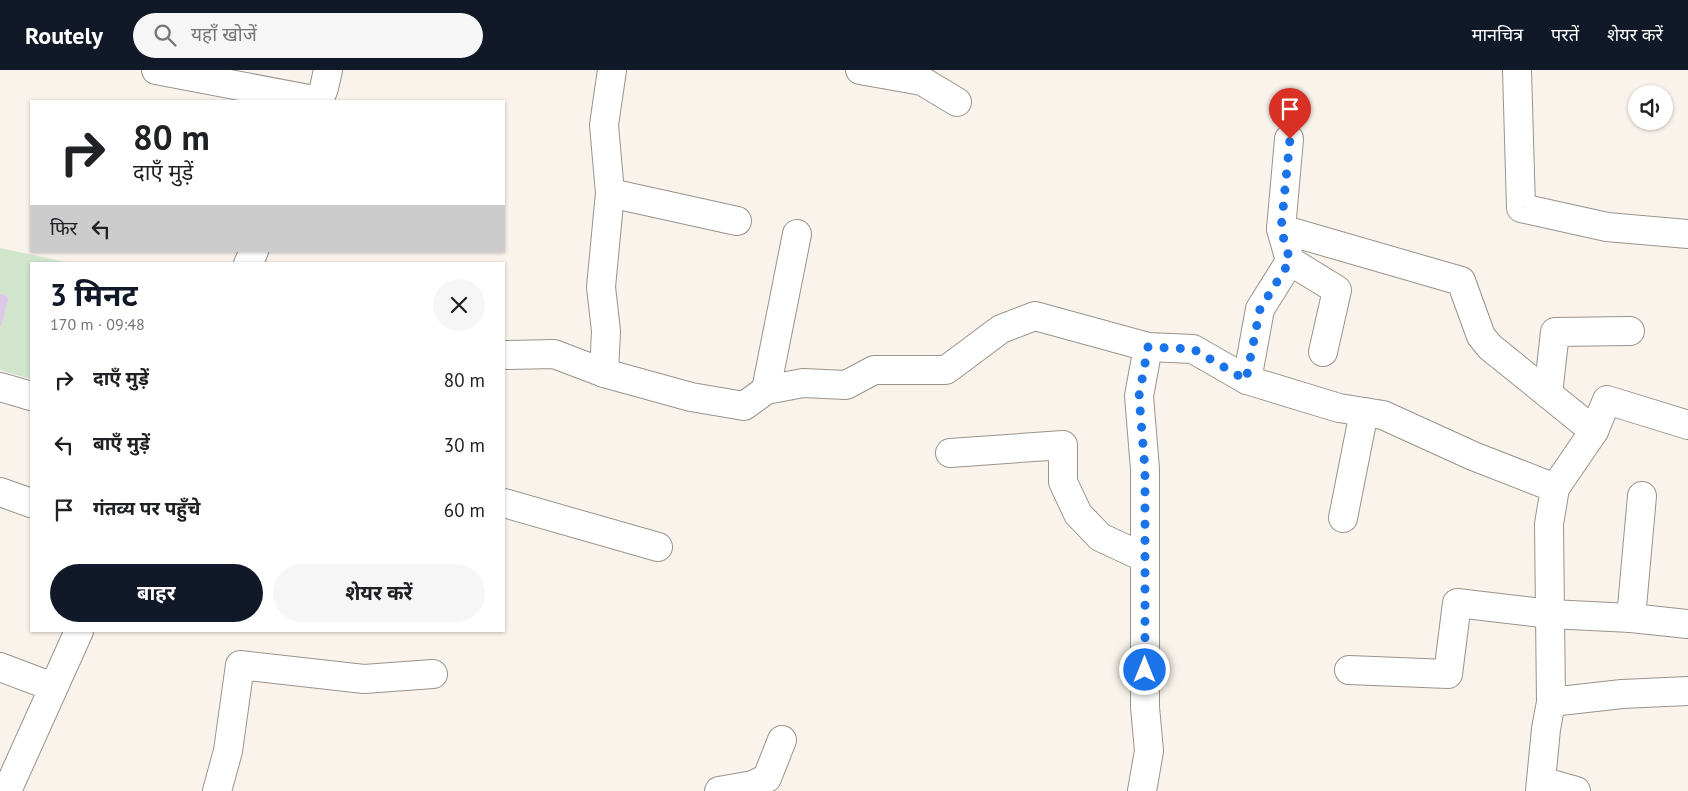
<!DOCTYPE html>
<html lang="hi">
<head>
<meta charset="utf-8">
<style>
  :root { --surface:#fff; --page:#f6f6f6; --text:#202124; --muted:#757577; --accent:#111827 }
  body { margin:0; font-family:"PT Sans","Noto Sans Devanagari",sans-serif; background:var(--page); color:var(--text); height:100vh; display:flex; flex-direction:column; font-size:19px; white-space:nowrap }
  * { box-sizing:border-box; margin:0 }
  p { font-size:16px; color:var(--muted) }
  .icon { flex:none; width:28px; height:28px; fill:none; stroke:currentColor; stroke-width:2; stroke-linecap:round; stroke-linejoin:round }
  .map { position:relative; flex:1; overflow:hidden }
  .sheet { position:absolute; left:30px; top:192px; width:475px; height:370px; display:flex; flex-direction:column; background:var(--surface); border-radius:0px; box-shadow:0 1px 4px #0004 }
  .sheet>* { flex:none }
  .guide { position:absolute; left:30px; top:30px; width:475px; height:152px; border-radius:0px; box-shadow:0 1px 4px #0004; background:#fff; color:var(--text); overflow:hidden }
  .controls { position:absolute; left:1628px; top:15px; display:grid; gap:10px }
  .controls a { display:grid; place-items:center; width:45px; height:45px; border-radius:50%; background:var(--surface); box-shadow:0 1px 4px #0004; font-size:25px }
  .pin { position:absolute; display:grid; place-items:center; width:42px; height:42px; color:#fff; margin:-51px -21px; border-radius:50% 50% 50% 0; rotate:-45deg; box-shadow:0 0 5px #0007 }
  .pin .icon { rotate:45deg }
  .me { position:absolute; width:55px; margin:-28px; rotate:0deg; stroke-linejoin:round; filter:drop-shadow(0 0 4px #0008) }
  .turn { display:flex; align-items:center; gap:18px; height:105px; padding:0 20px; font-size:22px }
  .turn .icon { width:65px; height:65px; stroke-width:2.5 }
  .turn b { display:block; font-size:35px; line-height:42px }
  .then { display:flex; align-items:center; height:48px; padding:0 20px; background:#0003; gap:10px; font-size:19px }
  .round { display:grid; place-items:center; flex:none; width:52px; height:52px; border-radius:26px; background:var(--page) }
  .headline { display:flex; align-items:center; justify-content:space-between; height:85px; padding:0 20px }
  h1 { font-size:30px; font-weight:700; line-height:38px; color:var(--accent) }
  .button { display:flex; gap:10px; margin-top:auto; padding:10px 20px }
  .button a { flex:1; height:58px; border-radius:30px; background:var(--accent); color:#fff; font-size:20px; font-weight:700; line-height:58px; text-align:center }
  .button a+a { background:var(--page); color:var(--text) }
  ul { padding:0; list-style:none }
  li { display:flex; align-items:center; gap:15px; height:65px; padding:0 20px }
  li div { flex:1 }
  li b { display:block; font-size:19px }
  li em { font-style:normal }
  header { display:flex; align-items:center; gap:30px; box-sizing:border-box; height:70px; padding:0 25px; background:var(--accent); color:#fff }
  header strong { font-size:24px }
  nav { display:flex; gap:28px; margin-inline-start:auto; font-size:18px }
  .search { width:350px; height:45px; background:var(--page); display:flex; align-items:center; gap:12px; box-sizing:border-box; padding:0 18px; border-radius:28px; color:var(--muted); font-size:19px }
  .map>svg:first-child { display:block }
  .green { fill:#d1e5cd }
  .building { fill:#dec8e7 }
  .lines { fill:none; stroke-linecap:round; stroke-linejoin:round }
  .minor-casing { stroke:#99938c; stroke-width:30 }
  .secondary-casing { stroke:#99938c; stroke-width:30 }
  .minor { stroke:#fff; stroke-width:28 }
  .secondary { stroke:#fff; stroke-width:28 }
  .route { stroke:#1a73e8; stroke-width:9; stroke-dasharray:0 16.2 }
</style>
</head>
<body>
<header>
<strong>Routely</strong>
<div class="search"><svg class="icon" aria-label="search" viewBox="0 0 24 24"><circle cx="10" cy="10" r="6"/><path d="M15 15l6 6"/></svg>यहाँ खोजें</div>
<nav><a>मानचित्र</a><a>परतें</a><a>शेयर करें</a></nav>
</header>
<div class="map">
<svg width="1688" height="721" viewBox="0 0 1688 721">
  <rect width="100%" height="100%" fill="#f9f3eb"/>
  <path class="green" d="M0,178L75,194H31V309L0,300V258L9,227L0,224Z"/>
  <path class="building" d="M0,224L9,227L1,256H0Z"/>
  <g class="lines">
    <defs>
      <g id="minor">
        <path d="M156,0L319,31"/>
        <path d="M860,0L922,11L957,32"/>
        <path d="M1517,0L1521,138L1607,157L1688,164"/>
        <path d="M610,123L737,151"/>
        <path d="M1281,159L1461,211L1481,266L1490,277L1594,361"/>
        <path d="M1290,191L1337,220L1323,282"/>
        <path d="M504,285L554,284L604,303L691,327L744,336L766,320L803,313L846,315L874,300H946L1001,259L1035,246L1148,277L1193,279L1247,310L1339,338L1383,345L1473,386L1555,418"/>
        <path d="M604,303L606,261L601,217L610,123L604,55L612,0"/>
        <path d="M1247,310L1260,239L1290,191L1281,159L1289,69"/>
        <path d="M0,317L31,326"/>
        <path d="M766,320L797,164"/>
        <path d="M1548,324L1555,262L1630,261"/>
        <path d="M950,383L1063,375V412L1078,444L1100,467L1145,488"/>
        <path d="M0,422L31,433"/>
        <path d="M504,433L658,477"/>
        <path d="M1343,448L1364,342"/>
        <path d="M1631,548L1642,426"/>
        <path d="M0,597L53,617"/>
        <path d="M1349,600L1448,604L1457,533L1550,544L1631,548L1688,554"/>
        <path d="M1551,632L1622,624L1688,621"/>
        <path d="M1541,711L1576,721"/>
        <path d="M217,721L228,681L240,595L364,609L433,604"/>
        <path d="M719,721L753,715L767,708L782,670"/>
        <path d="M1142,721L1149,681L1145,637V399L1139,326L1148,277"/>
        <path d="M1540,721L1546,659L1551,632L1549,454L1555,418L1594,361L1607,330L1688,355"/>
      </g>
      <g id="secondary">
        <path d="M319,31L324,18L328,0"/>
        <path d="M248,194L254,181"/>
        <path d="M7,721L79,561"/>
      </g>
    </defs>
    <use href="#minor" class="minor-casing"/>
    <use href="#secondary" class="secondary-casing"/>
    <use href="#minor" class="minor"/>
    <use href="#secondary" class="secondary"/>
  </g>
  <g class="lines">
    <path class="route" d="M1145,600V399L1139,326L1148,277L1193,279L1246,310L1260,239L1290,191L1281,159L1290,69"/>
  </g>
</svg>
<div class="controls">
<a><svg class="icon" aria-label="sound" viewBox="0 0 24 24"><path d="M4 9h4l5-4v14l-5-4H4zM17 9q2 3 0 6"/></svg></a>
</div>
<div class="pin" style="left:1290px;top:69px;background:#d93025"><svg class="icon" aria-label="arrive" viewBox="0 0 24 24"><path d="M6 21V4h12l-3 4 3 4H6"/></svg></div>
<svg class="me" style="left:1145px;top:600px" viewBox="-20 -20 40 40"><circle r="17" fill="#1a73e8" stroke="#fff" stroke-width="3"/><path d="M0-11L8 9 0 5-8 9z" fill="#fff"/></svg>
<div class="guide">
<div class="turn"><svg class="icon" aria-label="right" viewBox="0 0 24 24"><path d="M7 20v-9h11M14 6l5 5-5 5"/></svg><div><b>80 m</b>दाएँ मुड़ें</div></div>
<div class="then">फिर<svg class="icon" aria-label="left" viewBox="0 0 24 24"><path d="M17 20v-9H6M10 6l-5 5 5 5"/></svg></div>
</div>
<section class="sheet">
<div class="headline"><div><h1>3 मिनट</h1><p>170 m · 09:48</p></div><a class="round"><svg class="icon" aria-label="close" viewBox="0 0 24 24"><path d="M6 6l12 12M18 6L6 18"/></svg></a></div>
<ul>
<li><svg class="icon" aria-label="right" viewBox="0 0 24 24"><path d="M7 20v-9h11M14 6l5 5-5 5"/></svg><div><b>दाएँ मुड़ें</b></div><em>80 m</em></li>
<li><svg class="icon" aria-label="left" viewBox="0 0 24 24"><path d="M17 20v-9H6M10 6l-5 5 5 5"/></svg><div><b>बाएँ मुड़ें</b></div><em>30 m</em></li>
<li><svg class="icon" aria-label="arrive" viewBox="0 0 24 24"><path d="M6 21V4h12l-3 4 3 4H6"/></svg><div><b>गंतव्य पर पहुँचे</b></div><em>60 m</em></li>
</ul>
<div class="button"><a>बाहर</a><a>शेयर करें</a></div>
</section>
</div>
</body>
</html>
